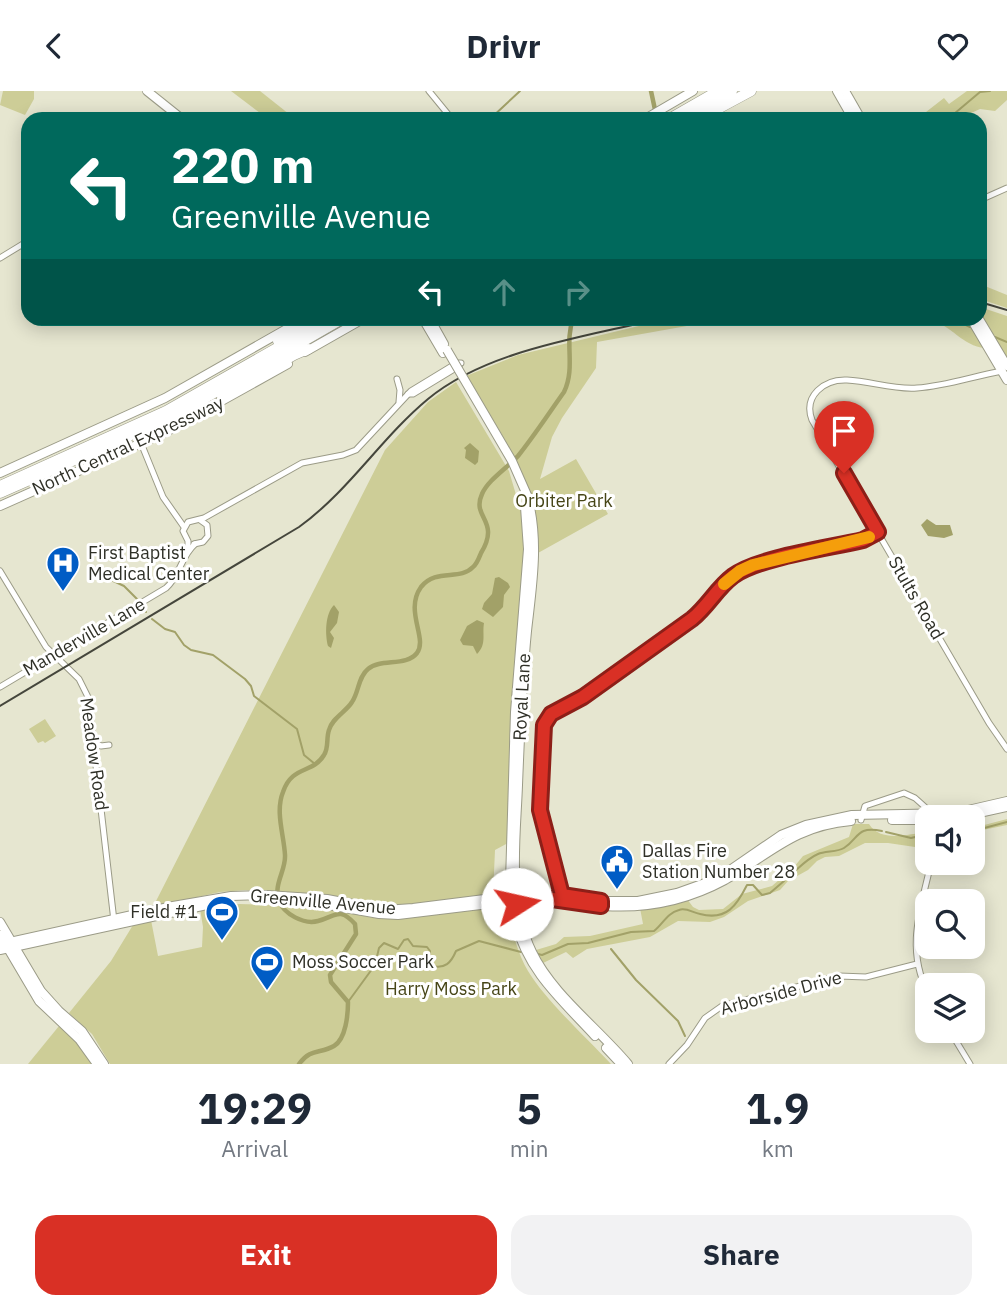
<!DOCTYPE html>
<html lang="en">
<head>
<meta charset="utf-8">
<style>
  :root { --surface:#fff; --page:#f2f2f3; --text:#1f2937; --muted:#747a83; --accent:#d93025 }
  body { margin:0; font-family:"IBM Plex Sans",sans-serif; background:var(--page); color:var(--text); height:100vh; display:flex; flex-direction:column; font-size:26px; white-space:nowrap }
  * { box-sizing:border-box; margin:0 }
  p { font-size:23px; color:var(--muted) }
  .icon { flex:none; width:38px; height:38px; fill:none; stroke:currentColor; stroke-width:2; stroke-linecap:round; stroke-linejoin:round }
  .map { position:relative; height:973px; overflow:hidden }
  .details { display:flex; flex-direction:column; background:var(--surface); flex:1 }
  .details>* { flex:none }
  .guide { position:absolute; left:21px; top:21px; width:966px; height:214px; border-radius:21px; box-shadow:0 4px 18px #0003; background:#00695c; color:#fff; overflow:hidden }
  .fabs { position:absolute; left:915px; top:714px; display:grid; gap:14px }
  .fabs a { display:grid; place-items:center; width:70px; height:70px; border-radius:14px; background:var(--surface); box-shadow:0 4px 18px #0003; font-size:35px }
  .pin { position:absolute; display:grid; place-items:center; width:60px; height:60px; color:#fff; margin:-72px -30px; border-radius:50% 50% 50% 0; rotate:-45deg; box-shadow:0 0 7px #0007 }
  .pin .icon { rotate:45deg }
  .me { position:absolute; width:77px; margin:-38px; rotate:80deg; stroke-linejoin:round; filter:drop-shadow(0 0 5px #0008) }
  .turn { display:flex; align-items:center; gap:24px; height:147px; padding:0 35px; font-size:32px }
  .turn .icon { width:91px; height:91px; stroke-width:2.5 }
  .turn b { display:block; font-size:49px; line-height:60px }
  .lanes { display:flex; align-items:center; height:66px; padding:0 35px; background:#0003; justify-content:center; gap:35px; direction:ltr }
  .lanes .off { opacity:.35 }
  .eta { display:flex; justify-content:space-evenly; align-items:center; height:119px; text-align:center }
  .eta b { font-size:42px; font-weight:700; line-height:49px }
  .primary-button { display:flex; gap:14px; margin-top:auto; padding:14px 35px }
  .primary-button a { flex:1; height:80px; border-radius:21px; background:var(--accent); color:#fff; font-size:28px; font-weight:700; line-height:80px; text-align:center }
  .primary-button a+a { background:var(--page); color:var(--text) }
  header { display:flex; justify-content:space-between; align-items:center; height:91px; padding:0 35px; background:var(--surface); font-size:32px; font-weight:700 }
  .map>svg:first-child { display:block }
  .green { fill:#cdcd97 }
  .water { fill:#a2a168 }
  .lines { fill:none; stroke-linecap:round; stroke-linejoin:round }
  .stream { stroke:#a2a168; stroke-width:2 }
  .river { stroke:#a2a168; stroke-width:4.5 }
  .minor-casing { stroke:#9b9b87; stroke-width:7 }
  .major-casing { stroke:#9b9b87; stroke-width:10 }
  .highway-casing { stroke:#9b9b87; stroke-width:11 }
  .minor { stroke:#fff; stroke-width:5 }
  .major { stroke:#fff; stroke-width:8 }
  .highway { stroke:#fff; stroke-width:10 }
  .tram { stroke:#45463c; stroke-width:2 }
  .major-bridge-casing { stroke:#9b9b87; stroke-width:10; stroke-linecap:butt }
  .major-bridge { stroke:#fff; stroke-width:8 }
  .route-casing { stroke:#8d1f18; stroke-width:18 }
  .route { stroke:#d93025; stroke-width:12 }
  .slow { stroke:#f59e0b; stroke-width:12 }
  .labels { text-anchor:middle; stroke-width:6; stroke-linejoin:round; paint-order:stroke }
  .street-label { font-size:18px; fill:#2f3027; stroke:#fff }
  .park-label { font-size:18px; fill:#464517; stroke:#fff }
  .poi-label { font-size:18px; fill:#2f3027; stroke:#fff; text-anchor:start }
</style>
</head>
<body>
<header><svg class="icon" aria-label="back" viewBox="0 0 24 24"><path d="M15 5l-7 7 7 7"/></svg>Drivr<svg class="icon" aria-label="heart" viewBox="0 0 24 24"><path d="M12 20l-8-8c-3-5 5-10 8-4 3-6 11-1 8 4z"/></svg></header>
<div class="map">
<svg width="1007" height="973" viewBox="0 0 1007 973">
  <rect width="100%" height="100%" fill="#e6e6d0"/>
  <g class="green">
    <path d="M3,0H34V8L25,24L0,14Z"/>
    <path d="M231,0H260L289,23L286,28H268Z"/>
    <path d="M967,0H1007V9L995,20L980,18L958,28H917L944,7L949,13Z"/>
    <path d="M980,193L1007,204V217L980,208Z"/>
    <path d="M980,216L1007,225V270L980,225Z"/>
    <path d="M668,228H726L597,251L596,277L562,327L552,346L540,388L576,368L608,423L538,462C537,447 538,432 534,418C523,370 491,327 466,285L518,264Z"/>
    <path d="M929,228H966L985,257C962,255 953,235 929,228Z"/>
    <path d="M456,291L509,380L524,431L525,469L514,572L508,752L495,759L493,804L388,816L322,804L246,799L220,801L153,816L385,359L428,311Z"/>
    <path d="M45,628L56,645L45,652L43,650L38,652L29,638Z"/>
    <path d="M1007,728V734L973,741V737Z"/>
    <path d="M853,733H869C881,752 908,743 927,741V745L920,746L915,756L888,752H865L839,765L825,766L817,770L808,779L788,790L780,799L748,810L724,826L710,831L678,830L650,846L587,858L573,867L566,861L543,872L536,859L556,853L564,846L590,845L643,833L640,817L687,808L693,816L699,819L723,818L742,803L772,795L794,776L803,765L849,746Z"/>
    <path d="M239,813L324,816L373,827L401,828L505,814C512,836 516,860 528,880C546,910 586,946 611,973H110L92,943L69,922L111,870L133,834L151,829L158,865L202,856L203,836L200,818Z"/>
    <path d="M59,935L71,944L94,973H28Z"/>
  </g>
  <g class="water">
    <path d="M470,352L479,360L478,371L475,374L465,367L466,359L464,357Z"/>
    <path d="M927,428L936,434H950L953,444L944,447L928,445L921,434Z"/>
    <path d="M499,486L508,492L510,496L504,504L503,516L493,526L482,518L484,512L492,503L495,487Z"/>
    <path d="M334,514L339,521L337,532L330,541L334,547L331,557L328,555C325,543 325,523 334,514Z"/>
    <path d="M477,529L484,532C482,544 487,553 477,563L473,555L463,554L460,549L467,535Z"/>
  </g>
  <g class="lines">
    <g class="stream">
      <path d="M490,28L520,0"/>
      <path d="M948,28L980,1L990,0"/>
      <path d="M954,228L970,236"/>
      <path d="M995,246L1007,251"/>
      <path d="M109,488L124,495L139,510"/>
      <path d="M142,515L146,521"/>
      <path d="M152,528L165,538L175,541L184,554L191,559L213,564L245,588L251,595L254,605L297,638L304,664L315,673"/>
      <path d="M973,740L1007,731"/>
      <path d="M886,741L911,747L928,743"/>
      <path d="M787,787C797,779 806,768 818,763C825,760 838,761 844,757C860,747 855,735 882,740"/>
      <path d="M611,858L636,889L678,930L685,945"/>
      <path d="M538,863L542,864L568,853L588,852L631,841L654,840C663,833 667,822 679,819C686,816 693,822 700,823C727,830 737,814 747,794H753L762,804L770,802L784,790"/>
      <path d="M348,911L375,874L379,857L384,852L398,858L404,849L408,848L413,855L427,856L430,860L429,871L432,875C445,878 451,872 456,860L479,850L521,861"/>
    </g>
    <g class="river">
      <path d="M651,0L657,28"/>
      <path d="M299,973C311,957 320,963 334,955C346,948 348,923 348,911L331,891L330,884L356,843L355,833C339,815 335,826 318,830C304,834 284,823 279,810C273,793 286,780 285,764C284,744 275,721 283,701C292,674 313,683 324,664C329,657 326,647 329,639C332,627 346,621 352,611C359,601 358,586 368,578C381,567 406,576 417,562C428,547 404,520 421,496C436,477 460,490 473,476C477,473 479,467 481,462C501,429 471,427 482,403C488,389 507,377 518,365C534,345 549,322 564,301C576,276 564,252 573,228"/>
    </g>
    <defs>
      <g id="minor">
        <path d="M429,0L452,28"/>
        <path d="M980,109L1007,97"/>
        <path d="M0,167L28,150"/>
        <path d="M1002,280C974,285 946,295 917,297C893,299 871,290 847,289C824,288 803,305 812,329L989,632L1007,658"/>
        <path d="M397,288L400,299L399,311"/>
        <path d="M408,303H413L459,275"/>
        <path d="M141,352L163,406L184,436"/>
        <path d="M194,453L203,451L208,445L207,434L200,429"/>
        <path d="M188,460V450L183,440L188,431L204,427L302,372L343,364L356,359L411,300L457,272H461"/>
        <path d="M0,480L46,556L79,588L88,606L114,830"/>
        <path d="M0,596L166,497C180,485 181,465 195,453"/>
        <path d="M94,651L101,655L109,654"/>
        <path d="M861,729L865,715L904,702L915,707L934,724"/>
        <path d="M562,804L540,719L544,634L551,623L583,606L692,528C708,515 717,497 733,485C759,466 829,457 863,449L878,441"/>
        <path d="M928,902C905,857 921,817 931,772"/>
        <path d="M950,940L970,973"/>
        <path d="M669,973L687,954L705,927L722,915L839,885L866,886L917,873"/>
      </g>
      <g id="major">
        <path d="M147,0L182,28"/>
        <path d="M837,0L853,28"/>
        <path d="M845,0L861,28"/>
        <path d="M645,28L693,0"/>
        <path d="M423,228L443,262"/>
        <path d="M430,228L444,253"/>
        <path d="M971,228L1007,289"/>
        <path d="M979,228L1007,275"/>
        <path d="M305,261L363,228"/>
        <path d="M0,382L165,307L304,228"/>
        <path d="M527,404C540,449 532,495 527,540C522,591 520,642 518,694C516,749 507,809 532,861C552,903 598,937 628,973"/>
        <path d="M0,415L166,341L288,273"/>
        <path d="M961,726L1007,716"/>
        <path d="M892,729H928"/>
        <path d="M510,791L515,621L528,458L525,416"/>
        <path d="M323,813L379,823L398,824L530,808L560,809"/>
        <path d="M604,815C646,818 688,809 725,789C770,763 794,735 851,730"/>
        <path d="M0,831L41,900L59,920L82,940L104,973"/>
        <path d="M515,831C529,882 561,908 595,945"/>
        <path d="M0,844L39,910L79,948L97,973"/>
        <path d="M0,853L173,815L231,805L267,804L327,808L385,819L413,817L532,802L601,810H638L677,802L705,792L727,781L781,744L806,734L852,724L955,722L1007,710"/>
        <path d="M0,859L216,812"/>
        <path d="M606,957L621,973"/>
      </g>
      <g id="highway">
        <path d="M669,28L718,0"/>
        <path d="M684,28L732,0"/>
        <path d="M699,28L751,0"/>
        <path d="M278,250L313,228"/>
        <path d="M222,305L294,264L308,258"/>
        <path d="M0,395L166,320L328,228"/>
        <path d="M0,402L174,325L342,228"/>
      </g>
    </defs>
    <use href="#minor" class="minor-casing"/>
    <use href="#major" class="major-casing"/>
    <use href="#highway" class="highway-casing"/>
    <use href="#minor" class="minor"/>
    <use href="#major" class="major"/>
    <use href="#highway" class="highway"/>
    <g class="tram">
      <path d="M980,211L1007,219"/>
      <path d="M0,615L299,436C349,400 381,347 428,308C487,259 585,246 658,228"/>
    </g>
    <defs>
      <path id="major-bridge" d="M447,259L512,370L527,404"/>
    </defs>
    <use href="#major-bridge" class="major-bridge-casing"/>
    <use href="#major-bridge" class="major-bridge"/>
  </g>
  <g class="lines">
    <defs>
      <path id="route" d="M517,813L516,810L552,808L601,815V810L562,804L540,719L544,634L551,623L583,606L692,528C708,515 717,497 733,485C759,466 830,457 863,449L878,441L844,382"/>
    </defs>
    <use href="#route" class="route-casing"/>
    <use href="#route" class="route"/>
    <path class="slow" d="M724,493L740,480L753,474L869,446"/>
  </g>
  <defs>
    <symbol id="hospital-pin" viewBox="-11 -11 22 30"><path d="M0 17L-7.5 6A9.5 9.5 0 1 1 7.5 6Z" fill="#005cc5" stroke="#fff"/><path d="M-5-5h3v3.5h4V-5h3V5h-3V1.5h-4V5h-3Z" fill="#fff"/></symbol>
    <symbol id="civic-pin" viewBox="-11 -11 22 30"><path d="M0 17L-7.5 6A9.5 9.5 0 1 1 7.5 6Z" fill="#005cc5" stroke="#fff"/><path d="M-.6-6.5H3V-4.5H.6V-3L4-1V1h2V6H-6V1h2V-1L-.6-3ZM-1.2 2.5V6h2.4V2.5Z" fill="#fff"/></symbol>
    <symbol id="stadium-pin" viewBox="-11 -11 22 30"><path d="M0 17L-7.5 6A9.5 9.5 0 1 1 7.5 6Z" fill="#005cc5" stroke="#fff"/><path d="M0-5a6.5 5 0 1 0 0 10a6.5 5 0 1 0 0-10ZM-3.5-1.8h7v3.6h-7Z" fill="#fff"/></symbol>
  </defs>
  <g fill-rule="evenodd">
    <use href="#hospital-pin" x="44" y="453" width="38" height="52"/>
    <use href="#civic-pin" x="598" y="751" width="38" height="52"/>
    <use href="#stadium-pin" x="203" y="802" width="38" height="52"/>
    <use href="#stadium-pin" x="248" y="852" width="38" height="52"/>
  </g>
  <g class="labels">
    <g class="street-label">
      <text transform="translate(128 355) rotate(-25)" y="6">North Central Expressway</text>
      <text transform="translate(916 507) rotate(60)" y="6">Stults Road</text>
      <text transform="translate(84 546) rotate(-30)" y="6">Manderville Lane</text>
      <text transform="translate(522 606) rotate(-87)" y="6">Royal Lane</text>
      <text transform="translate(94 663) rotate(82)" y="6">Meadow Road</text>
      <text transform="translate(323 811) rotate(5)" y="6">Greenville Avenue</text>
      <text transform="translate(781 902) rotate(-15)" y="6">Arborside Drive</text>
    </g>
    <g class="park-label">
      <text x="564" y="416">Orbiter Park</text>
      <text x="451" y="904">Harry Moss Park</text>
    </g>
    <g class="poi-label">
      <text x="88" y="468">First Baptist<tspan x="88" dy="21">Medical Center</tspan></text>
      <text x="642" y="766">Dallas Fire<tspan x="642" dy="21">Station Number 28</tspan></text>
      <text x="198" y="827" text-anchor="end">Field #1</text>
      <text x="292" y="877">Moss Soccer Park</text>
    </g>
  </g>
</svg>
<div class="fabs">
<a><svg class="icon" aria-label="sound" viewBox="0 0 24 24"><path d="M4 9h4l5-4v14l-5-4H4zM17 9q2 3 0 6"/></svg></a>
<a><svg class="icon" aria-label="search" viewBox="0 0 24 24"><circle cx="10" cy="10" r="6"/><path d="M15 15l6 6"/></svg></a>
<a><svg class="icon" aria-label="layers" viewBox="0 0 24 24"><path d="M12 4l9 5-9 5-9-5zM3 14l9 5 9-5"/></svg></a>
</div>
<div class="pin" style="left:844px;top:382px;background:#d93025"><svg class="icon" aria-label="arrive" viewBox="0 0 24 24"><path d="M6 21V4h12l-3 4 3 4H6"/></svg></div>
<svg class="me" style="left:517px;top:813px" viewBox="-20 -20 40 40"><circle r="19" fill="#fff"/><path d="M0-13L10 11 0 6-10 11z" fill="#d93025"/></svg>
<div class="guide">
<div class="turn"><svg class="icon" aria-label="left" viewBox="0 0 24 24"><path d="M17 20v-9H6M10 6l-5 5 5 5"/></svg><div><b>220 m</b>Greenville Avenue</div></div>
<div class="lanes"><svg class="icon" aria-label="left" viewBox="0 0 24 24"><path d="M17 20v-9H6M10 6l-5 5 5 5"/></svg><svg class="icon off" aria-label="ahead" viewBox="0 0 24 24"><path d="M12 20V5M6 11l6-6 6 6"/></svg><svg class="icon off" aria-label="right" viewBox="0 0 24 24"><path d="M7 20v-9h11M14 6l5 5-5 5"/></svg></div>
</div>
</div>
<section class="details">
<div class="eta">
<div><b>19:29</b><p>Arrival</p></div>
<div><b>5</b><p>min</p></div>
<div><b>1.9</b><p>km</p></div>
</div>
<div class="primary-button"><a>Exit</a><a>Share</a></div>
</section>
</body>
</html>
